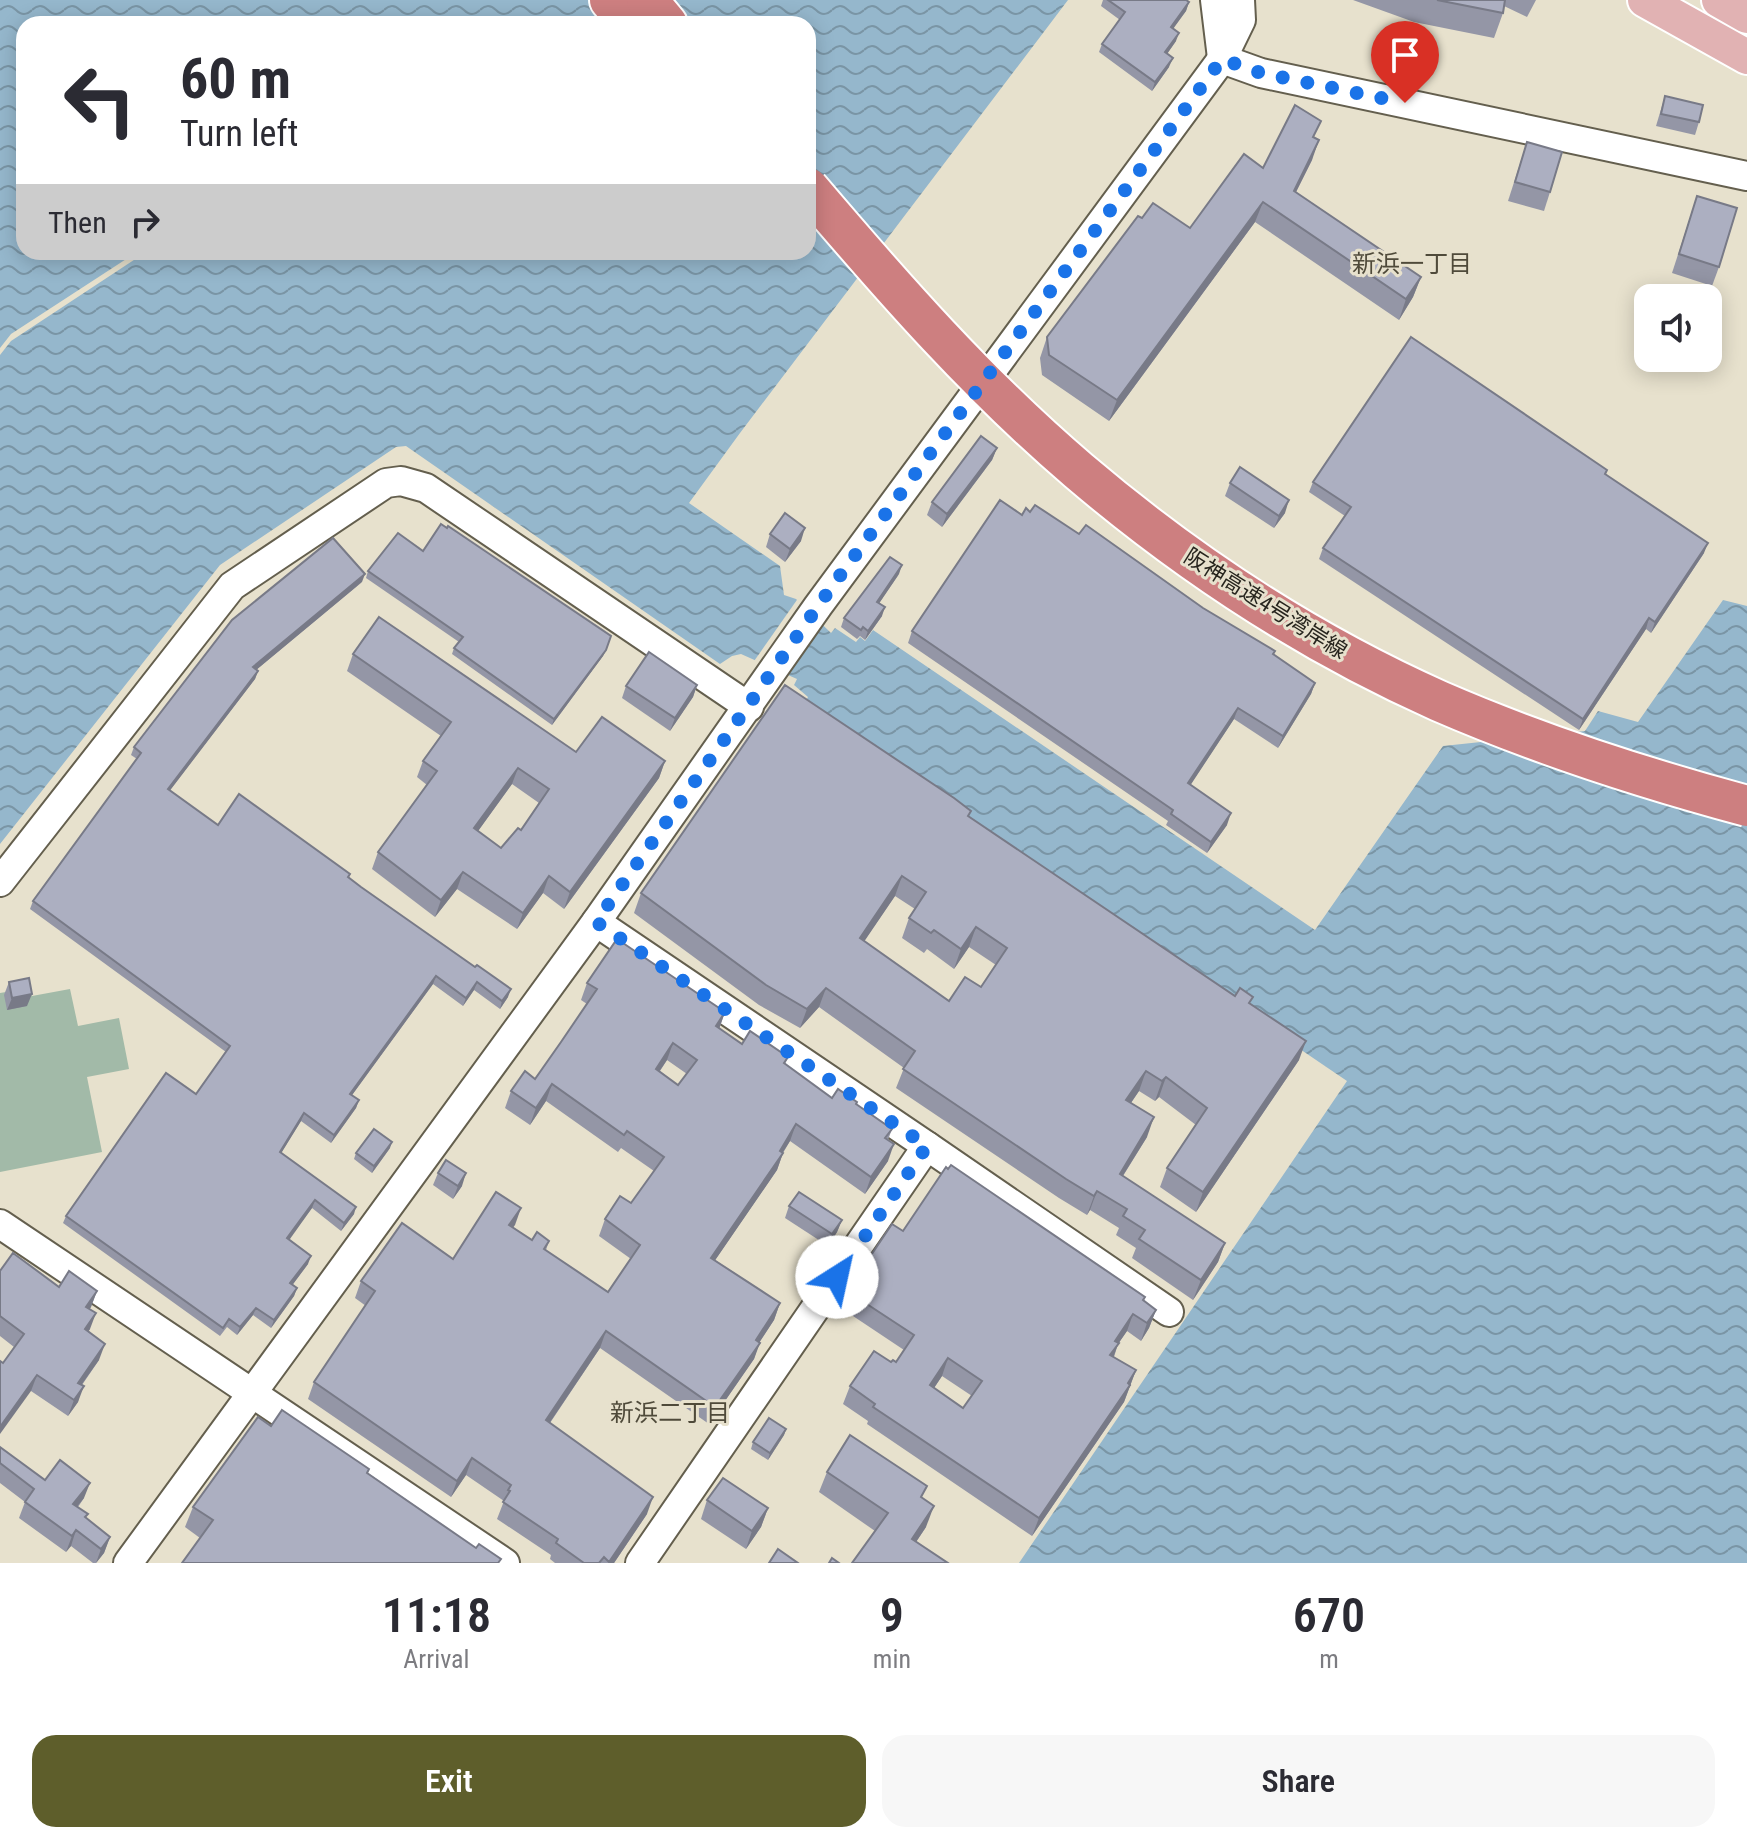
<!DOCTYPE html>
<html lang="en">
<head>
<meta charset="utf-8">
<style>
  :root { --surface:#fff; --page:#f7f7f7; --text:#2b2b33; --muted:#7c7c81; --accent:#5e5e2b }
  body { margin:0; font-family:"Roboto Condensed","Noto Sans JP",sans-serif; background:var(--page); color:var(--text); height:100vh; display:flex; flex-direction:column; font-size:30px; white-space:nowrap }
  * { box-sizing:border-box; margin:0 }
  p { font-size:26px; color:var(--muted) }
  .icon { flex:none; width:44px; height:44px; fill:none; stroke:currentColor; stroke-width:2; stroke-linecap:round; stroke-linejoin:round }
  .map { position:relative; height:1563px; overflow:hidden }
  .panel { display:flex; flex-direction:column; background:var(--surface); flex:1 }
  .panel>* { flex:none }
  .top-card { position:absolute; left:16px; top:16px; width:800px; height:244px; border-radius:24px; box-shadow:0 4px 20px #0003; background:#fff; color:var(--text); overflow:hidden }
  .fabs { position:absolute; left:1634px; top:284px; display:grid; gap:16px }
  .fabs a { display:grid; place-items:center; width:88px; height:88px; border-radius:16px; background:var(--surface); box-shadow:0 4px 20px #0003; font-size:40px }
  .pin { position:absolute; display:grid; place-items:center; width:68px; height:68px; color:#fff; margin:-82px -34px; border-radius:50% 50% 50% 0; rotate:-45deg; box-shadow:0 0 8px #0007 }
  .pin .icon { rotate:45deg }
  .me { position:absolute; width:88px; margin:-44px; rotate:35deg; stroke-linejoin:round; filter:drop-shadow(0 0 6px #0008) }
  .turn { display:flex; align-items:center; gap:28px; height:168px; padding:0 32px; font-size:36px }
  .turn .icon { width:104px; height:104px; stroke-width:2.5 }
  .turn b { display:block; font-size:56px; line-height:68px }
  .then { display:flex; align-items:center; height:76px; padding:0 32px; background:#0003; gap:16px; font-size:30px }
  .eta { display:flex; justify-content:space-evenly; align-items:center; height:136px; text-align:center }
  .eta b { font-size:48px; font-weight:600; line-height:56px }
  .primary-button { display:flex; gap:16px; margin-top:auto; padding:16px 32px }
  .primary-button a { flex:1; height:92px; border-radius:24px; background:var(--accent); color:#fff; font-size:32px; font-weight:600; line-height:92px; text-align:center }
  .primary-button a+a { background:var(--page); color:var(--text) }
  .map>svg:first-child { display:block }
  .grass { fill:#a2baa8 }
  .water { fill:url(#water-waves); fill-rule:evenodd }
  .pier { fill:#e7e1cd }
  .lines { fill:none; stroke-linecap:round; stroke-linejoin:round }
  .minor-casing { stroke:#645f4e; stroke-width:32 }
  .major-casing { stroke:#fff; stroke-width:38 }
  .highway-casing { stroke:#fff; stroke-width:44 }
  .minor { stroke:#fff; stroke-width:28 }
  .major { stroke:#e1b2b3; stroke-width:34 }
  .highway { stroke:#cd7f80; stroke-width:40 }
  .highway-bridge-casing { stroke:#fff; stroke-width:44; stroke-linecap:butt }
  .highway-bridge { stroke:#cd7f80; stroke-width:40 }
  .wall { fill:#9496a6; fill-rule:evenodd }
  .shaded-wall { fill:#787a87 }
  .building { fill:#acafc1; stroke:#787a87; stroke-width:2; fill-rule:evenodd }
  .route { stroke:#1a73e8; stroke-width:14; stroke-dasharray:0 25.2 }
  .labels { text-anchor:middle; stroke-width:6; stroke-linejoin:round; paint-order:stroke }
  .street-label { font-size:22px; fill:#27251e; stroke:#e7e1cd }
  .neighbourhood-label { font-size:24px; fill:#4f4a3a; stroke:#e7e1cd }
</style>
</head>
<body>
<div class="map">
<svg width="1747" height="1563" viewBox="0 0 1747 1563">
  <defs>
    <pattern id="water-waves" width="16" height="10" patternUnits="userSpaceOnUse" patternTransform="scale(2)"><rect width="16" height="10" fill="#95b7cc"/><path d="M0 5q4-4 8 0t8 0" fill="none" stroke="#7a95a5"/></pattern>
  </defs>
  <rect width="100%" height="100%" fill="#e7e1cd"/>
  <path class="grass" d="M30,988L32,996L70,989L78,1026L119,1018L129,1069L87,1077L102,1152L0,1172V993Z"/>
  <path class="water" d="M0,0H1068L740,433L689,503L780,566L784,595L796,599L831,633L835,628L856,642L860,637L865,641L873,630L1315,930L1443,746L1585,731L1598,711L1638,722L1723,600L1747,606V1563H1019L1347,1081L801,710L808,697L794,685L797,679L741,654L732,656L720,664L406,446L396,447L220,565L0,844ZM24,24H808V252H24Z"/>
  <g class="pier">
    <path d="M137,252H146L11,341L0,355V348L11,334Z"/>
    <path d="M799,597L825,622L786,679L752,664Z"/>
  </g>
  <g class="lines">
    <defs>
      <g id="minor">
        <path d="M1215,0L1222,58"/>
        <path d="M1222,59L1261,73L1747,176"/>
        <path d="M0,882L232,586L386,483L401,481L426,488L749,707"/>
        <path d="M596,922L927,1146L640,1563"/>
        <path d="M927,1146L1169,1312"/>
        <path d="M0,1224L505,1563"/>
        <path d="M128,1563L596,922L818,606L1222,59L1241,20L1240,0"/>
      </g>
      <g id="major">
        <path d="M1645,0L1747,57"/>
        <path d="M1719,0L1747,16"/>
      </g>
      <g id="highway">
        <path d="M610,0L630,24"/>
        <path d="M647,0L667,24"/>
      </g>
    </defs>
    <use href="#minor" class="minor-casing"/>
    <use href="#major" class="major-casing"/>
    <use href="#highway" class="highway-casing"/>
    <use href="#minor" class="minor"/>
    <use href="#major" class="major"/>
    <use href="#highway" class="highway"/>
    <defs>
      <path id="highway-bridge" d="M808,188C893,288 979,386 1079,471C1187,563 1309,643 1439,701C1538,744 1643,778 1747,806"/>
    </defs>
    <use href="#highway-bridge" class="highway-bridge-casing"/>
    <use href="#highway-bridge" class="highway-bridge"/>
  </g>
  <g class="wall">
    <path d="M1103,0H1186L1189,2L1186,11L1173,28L1176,41L1167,54L1169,67L1152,91L1099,52L1102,44L1120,20L1101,6Z"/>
    <path d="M1353,0H1536L1527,17L1504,6L1503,13L1494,38L1414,22Z"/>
    <path d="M1665,96L1699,122L1695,135L1656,126Z"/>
    <path d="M1315,138L1312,160L1296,192L1421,277L1413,297L1399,320L1255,222L1109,421L1042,375L1040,358L1047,337L1142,218L1190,228L1263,168Z"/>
    <path d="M1527,142L1550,192L1544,211L1508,201Z"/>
    <path d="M1697,196L1719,267L1712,286L1672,273Z"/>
    <path d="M997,448L992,460L942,527L927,515L932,502Z"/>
    <path d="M1606,475L1704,553L1651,633L1646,629L1579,730L1319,559L1323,548L1345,516L1309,492L1313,482Z"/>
    <path d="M1230,483L1285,513L1274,528L1225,496Z"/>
    <path d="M1030,512L1079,534L1275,651L1274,655L1315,683L1311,694L1278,748L1234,719L1190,785L1227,825L1207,853L1166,825L1168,821L908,643L912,631L1022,515Z"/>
    <path d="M770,534L801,541L785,562L766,547Z"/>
    <path d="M423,551L611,636L603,656L552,725L452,654L454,648L459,642L366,578L368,571Z"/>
    <path d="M899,574L879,603L882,616L865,640L860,636L857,639L841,627L844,618Z"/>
    <path d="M362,582L256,670L258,671L255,679L170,790L218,825L350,874L349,878L508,997L500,1009L474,990L463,1006L433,984L352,1095L359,1100L356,1108L331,1143L301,1121L281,1153L354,1214L341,1231L312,1208L289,1239L308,1264L292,1285L297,1288L294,1296L271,1328L253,1315L237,1335L227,1327L220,1336L63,1223L66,1216L196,1094L226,1052L30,909L33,901L137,759L131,755L134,747Z"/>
    <path d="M353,654L576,752L665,761L659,778L564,909L543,893L517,929L457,889L435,917L372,869L378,852L427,785L417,777L423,761L441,736L347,671ZM512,784L539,803L521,830L501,848L478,831Z"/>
    <path d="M697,685L693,697L670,731L622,698L626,686Z"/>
    <path d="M969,817L1235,996L1251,1004L1299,1060L1196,1212L1160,1187L1167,1168L1196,1125L1159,1097L1155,1101L1139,1091L1131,1103L1147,1137L1123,1176L1225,1243L1218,1262L1193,1300L1132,1258L1136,1248L1116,1235L1119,1228L1090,1210L1087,1215L1059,1198L896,1088L904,1068L819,1007L800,1028L759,1005L634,913L641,893ZM895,896L915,909L909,918L902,938L924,953L927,949L954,969L969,947L996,965L981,987L949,1001L864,941Z"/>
    <path d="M9,982L27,1006L7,1010L4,995Z"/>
    <path d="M587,983L725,1012L719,1029L742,1044L788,1057L785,1064L832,1098L856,1105L892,1129L888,1140V1161L865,1194L790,1141L783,1153L777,1170L715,1260L780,1303L774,1320L759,1343L754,1359L709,1424L600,1348L550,1423L647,1514L614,1563H555L550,1559L551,1555L497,1519L504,1501L466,1475L451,1497L308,1399L314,1382L366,1306L355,1298L361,1281L453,1259L521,1208L513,1227L532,1240L549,1241L546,1250L608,1292L631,1259L599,1236L605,1219L631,1203L654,1171L621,1148L618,1152L546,1101L530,1125L505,1108L511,1091L535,1079L587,1004L581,1000ZM667,1060L687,1074L678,1085L660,1071Z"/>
    <path d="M390,1148L372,1173L354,1159L356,1153Z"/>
    <path d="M438,1173L462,1186L453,1199L433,1185Z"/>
    <path d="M789,1206L842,1220L837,1232L828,1246L785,1218Z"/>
    <path d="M903,1231L1145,1297L1144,1301L1156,1310L1149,1328L1141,1341L1127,1331L1118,1344L1114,1357L1136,1370L1124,1402L1032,1536L867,1424L868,1421L843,1404L850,1386L891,1362H896L904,1350L841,1308L847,1291ZM942,1376L972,1396L963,1408L934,1388Z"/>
    <path d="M0,1271L59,1287L97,1291L90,1309V1329L88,1332L99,1360L82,1385L78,1402L68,1416L31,1391L3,1363L14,1347L0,1336Z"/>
    <path d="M271,1426L368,1473L476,1548L200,1538L185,1527L193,1507Z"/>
    <path d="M786,1429L784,1435L768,1460L751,1449L753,1442Z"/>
    <path d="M0,1447L45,1480L84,1498L78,1507L86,1518L110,1537L104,1553L96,1563H93L71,1546L66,1552L19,1518L25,1502L0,1483Z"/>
    <path d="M827,1472L923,1498L926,1527L916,1542L875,1531L819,1492Z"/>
    <path d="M707,1500L768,1508L761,1527L746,1549L701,1519Z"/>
  </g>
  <g class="shaded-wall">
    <path d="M1189,2L1186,11L1168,36L1171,27Z"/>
    <path d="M1179,33L1176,41L1162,61L1165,52Z"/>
    <path d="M1173,58L1169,67L1152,91L1155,82Z"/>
    <path d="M1319,140L1312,160L1286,212L1294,191Z"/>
    <path d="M1263,202L1255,222L1109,421L1117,400Z"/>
    <path d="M1421,277L1413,297L1399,320L1406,299Z"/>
    <path d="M997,448L992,460L942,527L947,514Z"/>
    <path d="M1289,500L1285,513L1274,528L1279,516Z"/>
    <path d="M805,528L801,541L785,562L790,549Z"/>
    <path d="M1708,543L1704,553L1651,633L1655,622Z"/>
    <path d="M902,565L899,574L874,611L877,602Z"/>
    <path d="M365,574L362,582L250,675L253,667Z"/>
    <path d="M885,607L882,616L865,640L868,631Z"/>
    <path d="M1649,618L1646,629L1579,730L1583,719Z"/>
    <path d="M606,650L603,656L552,725L554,719Z"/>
    <path d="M258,671L255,679L165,797L168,789Z"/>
    <path d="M1315,683L1311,694L1278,748L1283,736Z"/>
    <path d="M697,685L693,697L670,731L675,718Z"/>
    <path d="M1238,708L1234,719L1184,795L1188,783Z"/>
    <path d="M665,761L659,778L564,909L570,892Z"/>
    <path d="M518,768L512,784L468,845L474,828Z"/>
    <path d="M1231,813L1227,825L1207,853L1211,842Z"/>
    <path d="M463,872L457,889L435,917L441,900Z"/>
    <path d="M549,876L543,893L517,929L523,913Z"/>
    <path d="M902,876L895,896L853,958L860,938Z"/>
    <path d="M976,927L969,947L954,969L961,949Z"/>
    <path d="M436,976L433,984L347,1102L350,1094Z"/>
    <path d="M477,982L474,990L463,1006L466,998Z"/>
    <path d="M826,988L819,1007L800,1028L807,1009Z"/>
    <path d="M511,989L508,997L500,1009L502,1001Z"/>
    <path d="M32,994L27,1006L7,1010L12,998Z"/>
    <path d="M725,1012L719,1029L716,1026Z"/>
    <path d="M1306,1041L1299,1060L1196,1212L1203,1192Z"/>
    <path d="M673,1043L667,1060L650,1085L656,1069Z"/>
    <path d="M1146,1071L1139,1091L1119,1120L1126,1100Z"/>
    <path d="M1166,1077L1159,1097L1155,1101L1162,1081Z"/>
    <path d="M552,1084L546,1101L530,1125L536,1108Z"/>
    <path d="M359,1100L356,1108L331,1143L334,1135Z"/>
    <path d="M304,1113L301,1121L277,1160L280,1152Z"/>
    <path d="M1154,1117L1147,1137L1112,1193L1120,1174Z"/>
    <path d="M796,1124L790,1141L776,1163L783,1153L777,1170L705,1275L711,1258Z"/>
    <path d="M392,1142L390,1148L372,1173L374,1166Z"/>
    <path d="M894,1144L888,1161L865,1194L871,1177Z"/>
    <path d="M466,1173L462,1186L453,1199L458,1186Z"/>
    <path d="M1097,1191L1090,1210L1087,1215L1094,1196Z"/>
    <path d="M315,1200L312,1208L285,1246L287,1238Z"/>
    <path d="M356,1207L354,1214L341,1231L344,1223Z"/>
    <path d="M521,1208L515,1225L503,1241L509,1225Z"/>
    <path d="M842,1220L837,1232L828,1246L832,1234Z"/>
    <path d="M1225,1243L1218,1262L1193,1300L1201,1280Z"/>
    <path d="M311,1256L308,1264L288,1291L290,1283Z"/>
    <path d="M297,1288L294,1296L271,1328L274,1320Z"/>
    <path d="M97,1291L91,1307L80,1322L86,1307Z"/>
    <path d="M780,1303L774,1320L751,1355L760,1343L754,1359L709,1424L715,1407Z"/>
    <path d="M256,1308L253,1315L237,1335L240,1327Z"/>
    <path d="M1156,1310L1149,1328L1141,1341L1147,1323Z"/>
    <path d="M96,1313L90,1329L79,1345L85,1329Z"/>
    <path d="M1133,1314L1127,1331L1118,1344L1112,1361L1104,1372L1115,1341Z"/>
    <path d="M606,1331L600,1348L540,1437L546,1420Z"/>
    <path d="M105,1344L99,1360L72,1398L78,1383Z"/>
    <path d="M948,1358L942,1376L924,1403L930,1385Z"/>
    <path d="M1136,1370L1124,1402L1032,1536L1039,1518Z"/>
    <path d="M37,1375L31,1391L0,1434V1427Z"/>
    <path d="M84,1386L78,1402L68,1416L74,1400Z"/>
    <path d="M786,1429L784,1435L768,1460L770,1453Z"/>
    <path d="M472,1458L466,1475L451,1497L457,1481Z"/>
    <path d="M90,1483L84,1498L67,1519L73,1504Z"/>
    <path d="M653,1497L647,1514L614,1563H609Z"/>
    <path d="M934,1506L926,1527L904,1560L912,1539Z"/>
    <path d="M768,1508L761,1527L746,1549L752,1531Z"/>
    <path d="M76,1530L71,1546L66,1552L72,1536Z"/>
    <path d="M110,1537L104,1553L96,1563L101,1549Z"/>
  </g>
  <g class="building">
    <path d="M1108,0H1186L1189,2L1171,27L1179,33L1165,52L1173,58L1155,82L1102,44L1125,12Z"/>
    <path d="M1437,0H1505L1503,13Z"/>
    <path d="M1665,96L1703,105L1699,122L1661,114Z"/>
    <path d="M1295,105L1321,121L1313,137L1319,140L1294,191L1421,277L1406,299L1263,202L1117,400L1049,355L1047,337L1138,216L1142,218L1153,203L1190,228L1244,154L1263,168Z"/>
    <path d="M1527,142L1562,152L1550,192L1515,182Z"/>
    <path d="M1697,196L1737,208L1719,267L1679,254Z"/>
    <path d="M1411,337L1607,470L1605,474L1708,543L1655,622L1649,618L1583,719L1323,548L1351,507L1313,482Z"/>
    <path d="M981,436L997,448L947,514L932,502Z"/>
    <path d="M1240,467L1289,500L1279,516L1230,483Z"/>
    <path d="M1000,500L1022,515L1026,508L1030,512L1035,505L1079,534L1086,525L1203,608L1275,651L1273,654L1315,683L1283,736L1238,708L1188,783L1231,813L1211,842L1171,814L1173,810L912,631Z"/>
    <path d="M785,513L805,528L790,549L770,534Z"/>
    <path d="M441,524L447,528L448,526L611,636L606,650L554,719L454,648L463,637L368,571L398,533L423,551Z"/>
    <path d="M333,538L365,574L253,667L258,671L168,789L218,825L239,794L350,874L348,877L361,887L475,967L477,965L511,989L502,1001L477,982L466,998L436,976L350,1094L359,1100L334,1135L304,1113L280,1152L356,1207L344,1223L315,1200L287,1238L311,1256L290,1283L297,1288L274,1320L256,1308L240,1327L229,1319L223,1328L66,1216L166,1073L196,1094L230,1046L33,901L141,753L134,747L232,620Z"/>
    <path d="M890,557L902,565L877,602L885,607L868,631L863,627L861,630L844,618Z"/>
    <path d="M379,617L576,752L602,717L665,761L570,892L549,876L523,913L463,872L441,900L378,852L437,771L423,761L451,722L353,654ZM518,768L549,789L521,830L518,828L501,848L474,828Z"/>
    <path d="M649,652L697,685L675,718L626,686Z"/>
    <path d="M785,685L954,798L971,811L968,816L1235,996L1240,988L1253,997L1249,1003L1306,1041L1203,1192L1167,1168L1207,1108L1166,1077L1162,1081L1146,1071L1126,1100L1154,1117L1120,1174L1225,1243L1201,1280L1139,1239L1145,1230L1123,1216L1127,1209L1097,1191L1094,1196L1066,1179L903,1069L915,1051L826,988L807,1009L766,985L641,893ZM902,876L926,892L909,918L931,933L934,930L961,949L976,927L1007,948L981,987L965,977L949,1001L860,938Z"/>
    <path d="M617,939L725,1012L716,1026L742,1044L750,1031L788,1057L784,1063L832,1098L838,1089L857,1102L856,1104L892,1129L885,1138L894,1144L871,1177L796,1124L780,1151L783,1153L711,1258L780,1303L756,1340L760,1343L715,1407L606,1331L546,1420L653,1497L609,1562L604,1557L599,1563H584L556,1543L558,1539L503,1502L510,1491L508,1490L511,1485L472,1458L457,1481L314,1382L375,1291L361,1281L402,1223L453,1259L496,1192L521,1208L509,1225L532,1240L537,1232L549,1241L544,1249L608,1292L640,1245L605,1219L620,1196L631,1203L664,1157L627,1131L624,1135L552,1084L536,1108L511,1091L525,1071L535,1079L561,1042L597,989L587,983ZM673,1043L697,1060L678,1085L656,1069Z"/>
    <path d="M29,978L32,994L12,998L9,982Z"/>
    <path d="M374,1129L392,1142L374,1166L356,1153Z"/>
    <path d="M446,1160L466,1173L458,1186L438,1173Z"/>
    <path d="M951,1165L1145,1297L1143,1300L1156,1310L1147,1323L1133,1314L1115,1341L1119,1343L1110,1355L1136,1370L1128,1383L1130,1385L1039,1518L873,1407L875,1404L850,1386L874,1351L891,1362L893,1360L896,1362L914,1335L847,1291L892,1224L903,1231L946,1167L948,1169ZM948,1358L982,1381L963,1408L930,1385Z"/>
    <path d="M799,1192L842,1220L832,1234L789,1206Z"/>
    <path d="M13,1253L59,1287L69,1271L97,1291L86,1307L96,1313L85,1329L105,1344L78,1383L84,1386L74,1400L37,1375L0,1427V1361L3,1363L24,1334L0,1316V1271Z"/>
    <path d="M282,1410L369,1469L367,1473L476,1548L479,1544L501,1559L498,1563H182L213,1520L193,1507L258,1417L271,1426Z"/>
    <path d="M769,1418L786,1429L770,1453L753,1442Z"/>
    <path d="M850,1435L927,1486L921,1497L934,1506L912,1539L948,1563H852L888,1513L827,1472Z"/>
    <path d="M0,1447L45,1480L60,1460L90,1483L73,1504L88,1514L85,1517L110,1537L101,1549L76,1530L72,1536L25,1502L34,1489L0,1463Z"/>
    <path d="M723,1478L768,1508L752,1531L707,1500Z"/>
    <path d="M778,1549L798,1563H769Z"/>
    <path d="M832,1558L839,1563H829Z"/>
  </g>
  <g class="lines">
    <path class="route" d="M837,1277L927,1146L596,922L833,585L1222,59L1261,73L1405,103"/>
  </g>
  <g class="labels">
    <g class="street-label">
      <text transform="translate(1266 603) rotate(32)" y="8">阪神高速4号湾岸線</text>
    </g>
    <g class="neighbourhood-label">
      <text x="1412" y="272">新浜一丁目</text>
      <text x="670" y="1421">新浜二丁目</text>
    </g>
  </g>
</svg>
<div class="fabs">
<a><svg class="icon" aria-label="sound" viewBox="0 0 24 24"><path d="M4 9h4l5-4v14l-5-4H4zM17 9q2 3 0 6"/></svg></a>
</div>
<div class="pin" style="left:1405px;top:103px;background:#d93025"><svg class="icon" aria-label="arrive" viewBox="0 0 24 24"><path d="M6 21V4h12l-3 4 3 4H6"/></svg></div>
<svg class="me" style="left:837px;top:1277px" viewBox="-20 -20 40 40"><circle r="19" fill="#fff"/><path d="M0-13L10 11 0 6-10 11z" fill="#1a73e8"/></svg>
<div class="top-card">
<div class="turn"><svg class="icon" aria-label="left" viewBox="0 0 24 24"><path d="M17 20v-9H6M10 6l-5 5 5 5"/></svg><div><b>60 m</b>Turn left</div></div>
<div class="then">Then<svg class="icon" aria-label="right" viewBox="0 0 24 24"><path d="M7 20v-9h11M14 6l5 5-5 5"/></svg></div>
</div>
</div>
<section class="panel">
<div class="eta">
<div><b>11:18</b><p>Arrival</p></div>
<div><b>9</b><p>min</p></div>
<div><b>670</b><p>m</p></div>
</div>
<div class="primary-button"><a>Exit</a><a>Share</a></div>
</section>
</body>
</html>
